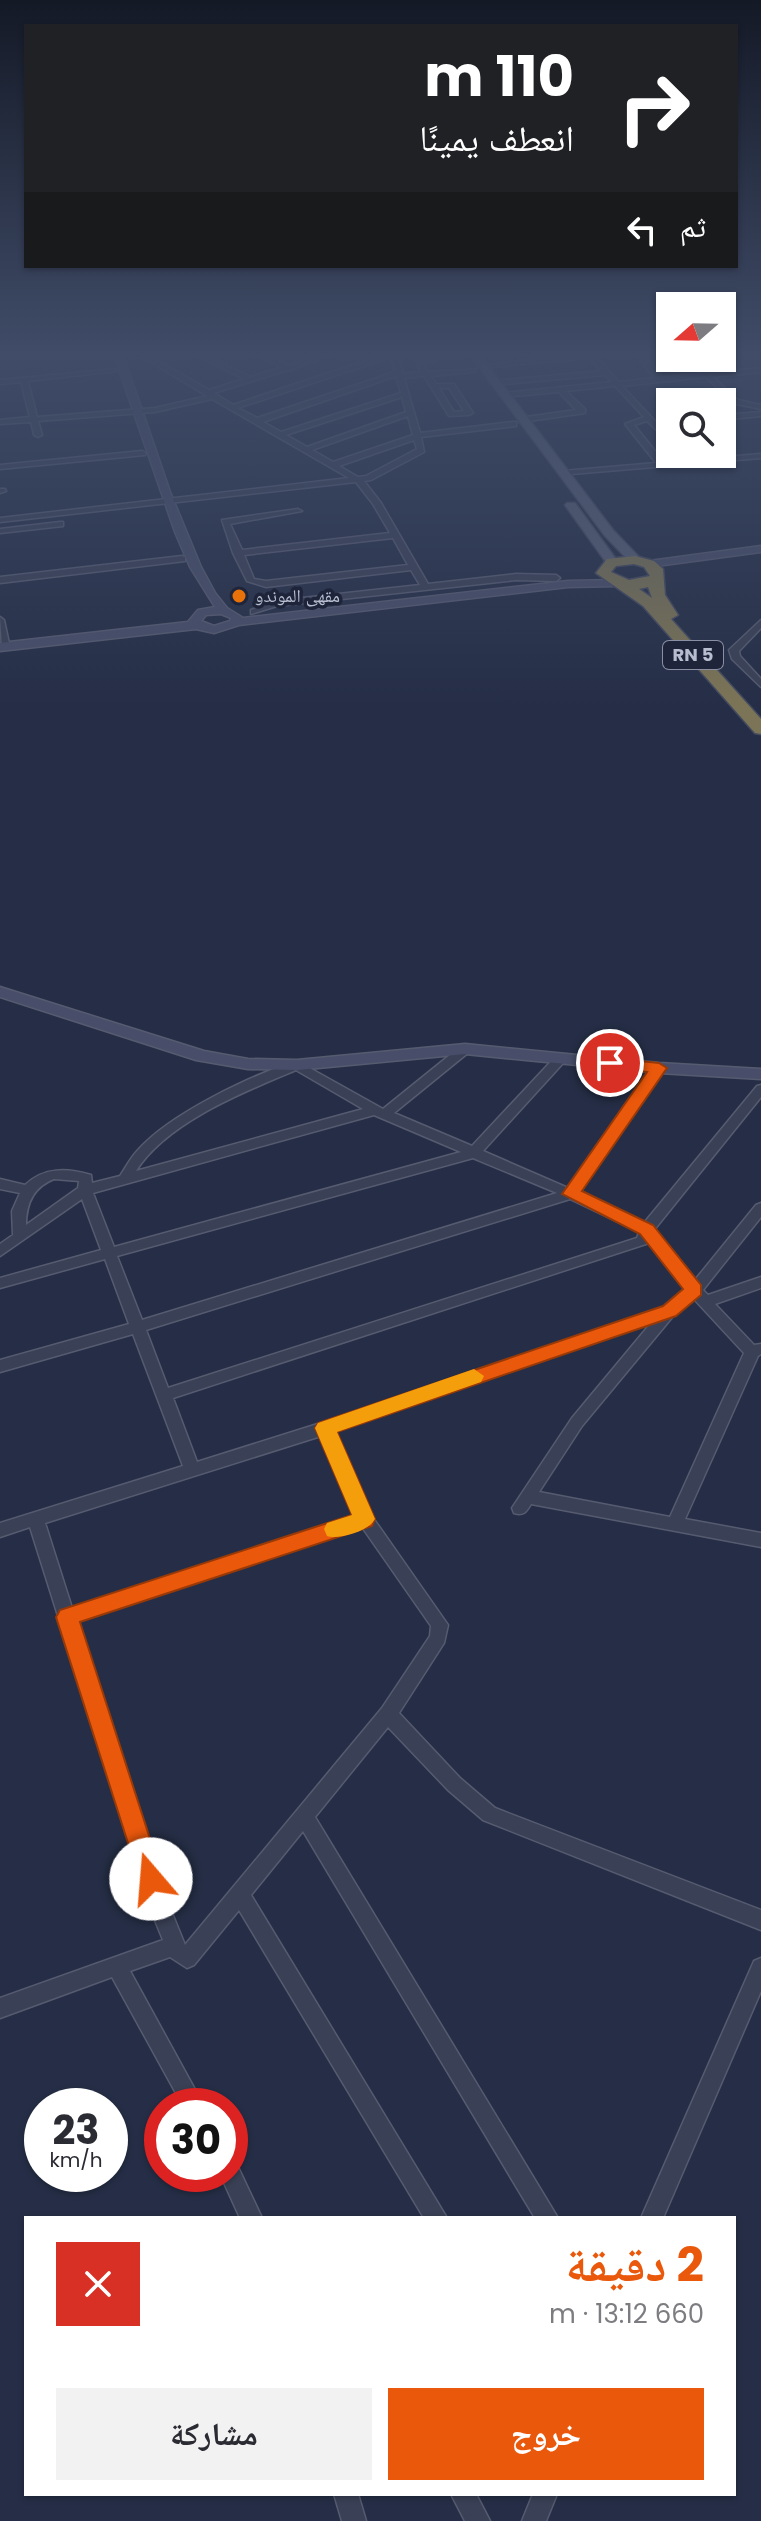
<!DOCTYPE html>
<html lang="ar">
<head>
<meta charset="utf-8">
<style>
  :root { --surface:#fff; --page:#f2f2f3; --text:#2b2b33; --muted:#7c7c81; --accent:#ea580c }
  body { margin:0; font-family:Poppins,"Noto Naskh Arabic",sans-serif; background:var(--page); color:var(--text); direction:rtl; height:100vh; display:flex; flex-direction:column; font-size:30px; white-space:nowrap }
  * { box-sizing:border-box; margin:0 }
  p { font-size:26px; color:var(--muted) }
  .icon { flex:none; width:44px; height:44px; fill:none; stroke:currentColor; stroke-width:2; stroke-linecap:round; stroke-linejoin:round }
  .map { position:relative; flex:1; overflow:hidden; direction:ltr }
  .sheet { position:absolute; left:24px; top:2216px; width:712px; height:280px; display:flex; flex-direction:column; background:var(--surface); border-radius:0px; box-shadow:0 2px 6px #0004; direction:rtl }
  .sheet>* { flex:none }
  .guide { position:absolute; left:24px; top:24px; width:714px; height:244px; border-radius:0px; box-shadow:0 2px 6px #0004; direction:rtl; background:#202124; color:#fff; overflow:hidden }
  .needle { width:52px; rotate:250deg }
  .fabs { position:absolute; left:656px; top:292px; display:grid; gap:16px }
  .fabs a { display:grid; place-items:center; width:80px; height:80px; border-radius:0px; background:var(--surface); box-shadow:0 2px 6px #0004; font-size:40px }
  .speed { position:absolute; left:24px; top:2088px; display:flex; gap:16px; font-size:40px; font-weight:700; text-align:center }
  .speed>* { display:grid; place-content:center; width:104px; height:104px; border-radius:50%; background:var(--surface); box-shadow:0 2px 6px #0004; line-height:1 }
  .speed small { font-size:20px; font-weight:400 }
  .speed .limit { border:12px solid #d22; background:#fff; color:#111 }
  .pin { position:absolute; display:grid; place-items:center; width:68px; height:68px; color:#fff; margin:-34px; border:4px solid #fff; border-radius:50%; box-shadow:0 2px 8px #0007 }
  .me { position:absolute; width:88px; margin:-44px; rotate:342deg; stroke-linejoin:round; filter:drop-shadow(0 0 6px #0008) }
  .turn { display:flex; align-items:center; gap:28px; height:168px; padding:0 32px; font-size:36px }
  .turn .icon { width:104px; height:104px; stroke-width:2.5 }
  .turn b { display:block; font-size:56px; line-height:68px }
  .then { display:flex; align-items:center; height:76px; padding:0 32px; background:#0003; gap:16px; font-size:30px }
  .round { display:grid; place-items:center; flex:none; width:84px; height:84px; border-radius:0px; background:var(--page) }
  .summary { display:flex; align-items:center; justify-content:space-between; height:136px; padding:0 32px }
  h1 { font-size:48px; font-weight:700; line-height:60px; color:var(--accent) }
  .button { display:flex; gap:16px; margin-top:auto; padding:16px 32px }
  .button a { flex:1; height:92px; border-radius:0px; background:var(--accent); color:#fff; font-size:32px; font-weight:700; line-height:92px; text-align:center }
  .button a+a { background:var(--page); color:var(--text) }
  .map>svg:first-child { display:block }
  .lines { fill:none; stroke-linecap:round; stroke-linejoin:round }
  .street-casing { stroke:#565b70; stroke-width:3 }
  .secondary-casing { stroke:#565b70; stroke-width:3 }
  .primary-casing { stroke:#444a5f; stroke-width:3 }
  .highway-casing { stroke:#444b60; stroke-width:3 }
  .street { fill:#3a4156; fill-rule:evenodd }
  .secondary { fill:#484e69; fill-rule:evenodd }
  .primary { fill:#585f75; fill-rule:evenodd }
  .highway { fill:#7c7456; fill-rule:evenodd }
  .route { fill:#ea580c; stroke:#983908; stroke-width:2 }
  .slow { fill:#f59e0b }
  .food-dot { fill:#e8710a; stroke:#1e253b; stroke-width:3 }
  .labels { text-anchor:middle; stroke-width:7; stroke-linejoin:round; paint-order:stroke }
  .far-poi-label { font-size:18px; fill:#b8bdcf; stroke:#1e253b; text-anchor:start }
  .shield { fill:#1e253b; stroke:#8a8fa3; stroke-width:2 }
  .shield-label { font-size:18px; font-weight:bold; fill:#b8bdcf }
</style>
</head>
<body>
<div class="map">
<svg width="761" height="2521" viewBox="0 0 761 2521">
  <rect width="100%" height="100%" fill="#252e46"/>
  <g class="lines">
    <defs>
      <g id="street">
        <path d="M139,355H148L209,390L244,379L195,355H205L251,377L281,367L255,355H265L288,365L319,355H331L294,368L293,370H288L214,393L233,405L382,355H398L403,374L421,372L416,363L429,359V355H436V360L423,364L428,372L476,369L474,372L431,376L436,384H454L473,413L469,415L449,416L424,376L404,378L420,433L513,422H516V426L421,437L424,452L371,480L364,481L381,503L428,584L516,574L556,575L560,578L556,581L516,580L277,606L251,614V610L275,601L420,585L411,570L266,587L247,581L233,553L222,520L298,509L302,511L230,524L242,550L390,533L373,504L356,482L0,522V518L349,478L212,399L155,412L38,421L42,435L38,437L34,435L31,422L0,424V420L30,417L21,382L0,384V380L114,369L118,371L28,381L37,417L155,408L207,396ZM391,357L395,372L257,418L238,408ZM396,376L401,393L281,432L263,422ZM439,388H449L464,411L454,412ZM402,397L406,412L307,447L286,435ZM408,416L413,435L333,462L312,450ZM414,440L417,449L366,476L358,477L339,466ZM393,538L408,565L266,581L254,579L244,555Z"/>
        <path d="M571,355H601L596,357L619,382L655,378L636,355H643L663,377L702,374L686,358H693L709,373L761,368V372L713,377L738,400L761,405V409L737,404L725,415L761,412V416L722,420V410L732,402L706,377L622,386L670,437V443L647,421L634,425L664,462L761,454V458L560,475L559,473L563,471L656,463L625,424L644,417L615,386L566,391L585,409V413L522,422H519V418L576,410L559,392L503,397L499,395L503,393L612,382L605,375L494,385L490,383L494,381L601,371L589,358L482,368L478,366Z"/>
        <path d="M142,451L146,453L145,455L0,469V465Z"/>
        <path d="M0,489H5L6,491L0,493Z"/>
        <path d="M60,522H63V526L0,533V529Z"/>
        <path d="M182,556L185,557V561L0,583V577Z"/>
        <path d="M0,617L4,620L10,648L2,646Z"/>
        <path d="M761,620V628L739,651L740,656L761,679V687L732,659L729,650Z"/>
        <path d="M465,1045L469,1046L471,1049L469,1052L394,1113L472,1146L557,1055H565L567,1058L565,1061L483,1151L568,1188L655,1065H663L665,1068L663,1071L579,1192L644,1223L757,1086L761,1085V1097L654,1230L695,1280L756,1205L761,1203V1217L703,1290L708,1295L761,1277V1288L715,1304L754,1345L761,1344V1354L758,1356L685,1519L761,1533V1547L531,1504C526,1512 524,1516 514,1513L512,1508L572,1418L651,1323L334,1431L371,1515L448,1625L444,1643L399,1713L460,1778L495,1808L761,1910V1930L483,1820L448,1790L388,1727L315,1817L558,2218H535L303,1831L251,1895L447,2218H424L239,1910L194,1965L187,1968L170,1957L130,1971L204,2106H183L112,1977L0,2018V1998L163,1940L150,1908L30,1527L0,1537V1523L183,1466L133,1334L0,1372V1360L129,1324L105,1259L0,1288V1278L101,1250L82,1199L0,1256V1244L13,1235L12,1211L20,1193L0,1189V1179L25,1185C44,1167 67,1168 91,1175L92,1183L120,1176C126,1167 131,1157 138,1150C170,1114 251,1075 297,1061L383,1109L461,1046ZM296,1070L363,1109L136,1171C167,1122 244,1092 296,1070ZM374,1115L461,1152L114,1247L93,1193ZM473,1158L557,1193L142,1320L117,1256ZM54,1179L79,1181L78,1188L26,1225C26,1204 33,1187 54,1179ZM570,1199L639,1232L637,1238L168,1388L146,1330ZM649,1243L686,1289L664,1307L324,1422L197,1462L173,1398ZM694,1299L744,1353L670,1517L539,1492L582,1426L674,1315ZM321,1436L355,1515L72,1608L45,1523ZM362,1527L431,1626L430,1636L382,1708L185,1945L170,1908L77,1621Z"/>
        <path d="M761,1958V1991L663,2218H641L754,1961Z"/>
        <path d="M230,2161L237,2165L262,2218H240L220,2174H230Z"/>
        <path d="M334,2494H358L366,2521H342Z"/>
        <path d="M451,2494H476L490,2521H465Z"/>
        <path d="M533,2494H557L546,2521H522Z"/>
      </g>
      <g id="secondary">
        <path d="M114,355H123L170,492L201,567L215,593L227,608L243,618L568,581L617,580L623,583L617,586L568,587L239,625L214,633L196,629L0,651V643L188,622L198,610L215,607L190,567L175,532ZM221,614L231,618L230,621L214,626L201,621L206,615Z"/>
        <path d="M761,546V552L649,567L643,564L649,561Z"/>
        <path d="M0,987L204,1051L248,1059L297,1060L465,1044L659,1063L761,1069V1079L659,1073L465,1054L297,1070L248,1069L196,1060L0,997Z"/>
      </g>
      <g id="primary">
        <path d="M470,355H480L613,530L639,557V563H631L605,536Z"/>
        <path d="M567,503H575L618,562L616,565H608L565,505Z"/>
      </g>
      <path id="highway" d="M635,556L654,561L663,569L665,595L678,615L671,619L761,719V734L755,733L643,606L596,573L607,559ZM634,564L644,567L650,576L629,580L611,572L616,566ZM648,587L652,598L639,589Z"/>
    </defs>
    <use href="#street" class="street-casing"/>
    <use href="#secondary" class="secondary-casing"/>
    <use href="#primary" class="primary-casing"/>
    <use href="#highway" class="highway-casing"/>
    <use href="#street" class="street"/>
    <use href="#secondary" class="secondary"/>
    <use href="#primary" class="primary"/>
    <use href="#highway" class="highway"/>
  </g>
  <linearGradient id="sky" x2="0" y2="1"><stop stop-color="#141926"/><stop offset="0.5" stop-color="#404c68"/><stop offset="1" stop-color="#404c68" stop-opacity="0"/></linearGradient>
  <rect width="761" height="708" fill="url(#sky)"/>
  <path class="route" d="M610,1058L659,1063L667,1068L582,1191L653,1225L701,1285V1295L676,1316L337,1432L375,1519L372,1526L80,1622L163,1879L159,1887L151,1891L142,1887L56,1617L60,1610L352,1515L315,1428L318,1423L663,1306L683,1289L640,1234L562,1194L647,1072L604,1067L602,1063Z"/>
  <path class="slow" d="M474,1369L484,1376L481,1382L337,1432L375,1519C369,1531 339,1540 327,1536L324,1529L327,1523L352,1515L315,1428L318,1423Z"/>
  <circle class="food-dot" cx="239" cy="596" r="8"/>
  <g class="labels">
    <g class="far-poi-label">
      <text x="255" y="602">مقهى الموندو</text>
    </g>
    <rect class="shield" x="663" y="641" width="60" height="28" rx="6"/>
    <g class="shield-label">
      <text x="693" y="661">RN 5</text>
    </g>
  </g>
</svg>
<div class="fabs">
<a><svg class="needle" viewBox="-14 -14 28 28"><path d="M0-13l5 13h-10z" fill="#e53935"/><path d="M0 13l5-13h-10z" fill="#7c7c81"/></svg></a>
<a><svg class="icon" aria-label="search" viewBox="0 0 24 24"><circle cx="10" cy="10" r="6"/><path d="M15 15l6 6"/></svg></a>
</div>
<div class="speed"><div>23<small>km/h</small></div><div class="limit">30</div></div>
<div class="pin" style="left:610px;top:1063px;background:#d93025"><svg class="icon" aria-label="arrive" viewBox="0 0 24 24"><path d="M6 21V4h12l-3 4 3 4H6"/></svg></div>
<svg class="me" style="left:151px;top:1879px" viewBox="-20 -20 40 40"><circle r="19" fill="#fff"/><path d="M0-13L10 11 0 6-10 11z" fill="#ea580c"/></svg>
<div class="guide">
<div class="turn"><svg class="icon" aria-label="right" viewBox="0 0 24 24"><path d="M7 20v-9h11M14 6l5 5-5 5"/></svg><div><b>110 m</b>انعطف يمينًا</div></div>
<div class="then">ثم<svg class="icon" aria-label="left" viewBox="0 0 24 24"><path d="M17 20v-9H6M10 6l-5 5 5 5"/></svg></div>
</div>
<section class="sheet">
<div class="summary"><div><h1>2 دقيقة</h1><p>660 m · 13:12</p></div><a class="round" style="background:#d93025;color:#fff"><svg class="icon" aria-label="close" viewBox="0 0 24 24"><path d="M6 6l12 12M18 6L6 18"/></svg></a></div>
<div class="button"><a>خروج</a><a>مشاركة</a></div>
</section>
</div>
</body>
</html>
